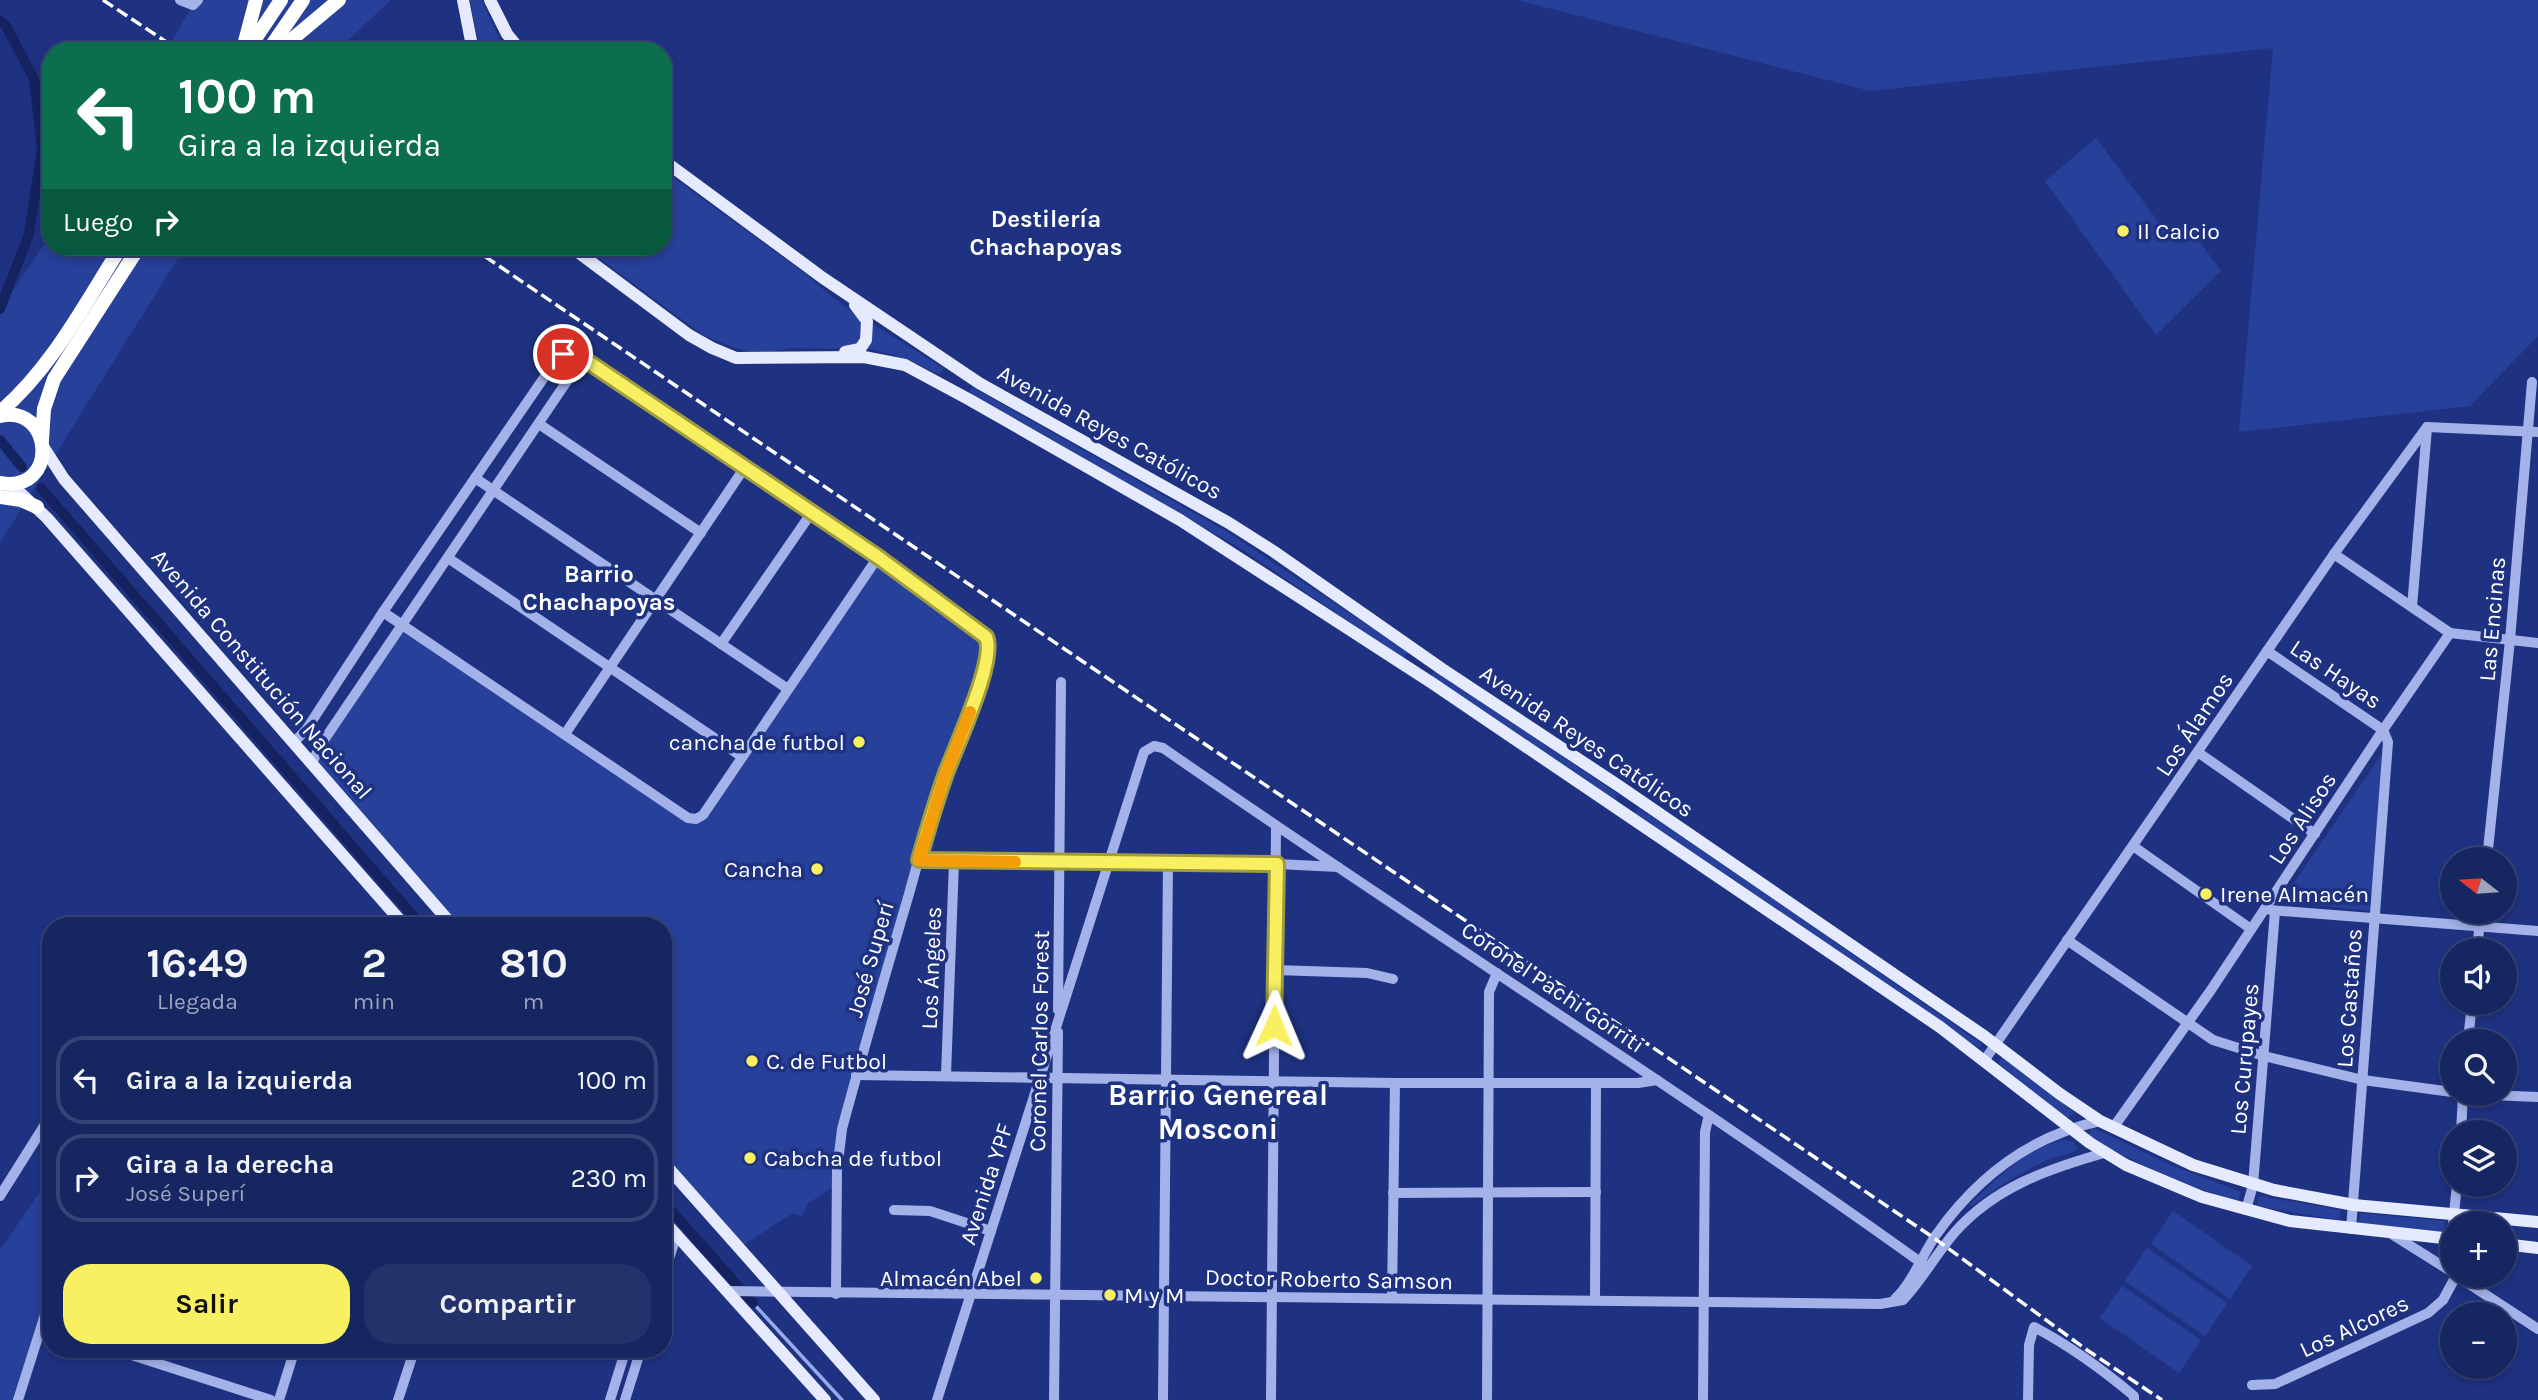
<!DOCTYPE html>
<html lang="es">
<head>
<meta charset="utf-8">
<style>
  :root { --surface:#162661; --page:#23326a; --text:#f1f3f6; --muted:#9ea5bd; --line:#354376; --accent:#f8f061 }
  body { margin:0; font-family:Karla,sans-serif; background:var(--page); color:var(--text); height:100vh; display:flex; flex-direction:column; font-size:26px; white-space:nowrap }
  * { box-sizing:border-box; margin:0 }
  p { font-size:23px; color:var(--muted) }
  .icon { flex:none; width:38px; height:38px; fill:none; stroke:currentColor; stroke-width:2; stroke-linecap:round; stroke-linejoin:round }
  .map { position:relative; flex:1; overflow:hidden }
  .sheet { position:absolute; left:42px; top:917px; width:630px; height:441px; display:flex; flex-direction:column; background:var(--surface); border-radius:28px; box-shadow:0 4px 10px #0003,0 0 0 2px var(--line) }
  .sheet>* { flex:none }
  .hud { position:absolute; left:42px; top:42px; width:630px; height:214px; border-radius:28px; box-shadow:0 4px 10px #0003,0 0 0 2px var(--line); background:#0b6e4f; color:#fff; overflow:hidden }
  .needle { width:46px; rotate:287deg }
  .tools { position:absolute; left:2440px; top:847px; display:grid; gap:14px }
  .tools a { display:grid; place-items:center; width:77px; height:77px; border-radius:50%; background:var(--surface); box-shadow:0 4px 10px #0003,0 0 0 2px var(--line); font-size:35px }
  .pin { position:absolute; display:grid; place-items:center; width:60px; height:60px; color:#fff; margin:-30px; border:4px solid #fff; border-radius:50%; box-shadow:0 2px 7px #0007 }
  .me { position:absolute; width:77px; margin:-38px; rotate:1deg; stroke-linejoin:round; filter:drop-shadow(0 0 5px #0008) }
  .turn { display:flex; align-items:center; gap:24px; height:147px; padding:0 21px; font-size:32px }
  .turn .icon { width:91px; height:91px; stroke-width:2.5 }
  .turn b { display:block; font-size:49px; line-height:60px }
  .then { display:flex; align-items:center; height:66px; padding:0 21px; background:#0003; gap:14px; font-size:26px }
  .eta { display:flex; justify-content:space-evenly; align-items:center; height:119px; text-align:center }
  .eta b { font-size:42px; font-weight:700; line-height:49px }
  .button { display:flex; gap:14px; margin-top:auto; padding:14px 21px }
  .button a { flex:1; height:80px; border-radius:28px; background:var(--accent); color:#111; font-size:28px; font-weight:700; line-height:80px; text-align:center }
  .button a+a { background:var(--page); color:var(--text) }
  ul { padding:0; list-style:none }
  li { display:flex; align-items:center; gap:21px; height:88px; margin:0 14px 10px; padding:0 7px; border:4px solid var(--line); border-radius:28px }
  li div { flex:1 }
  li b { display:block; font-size:26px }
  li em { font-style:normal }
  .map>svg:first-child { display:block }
  .green { fill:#27409a }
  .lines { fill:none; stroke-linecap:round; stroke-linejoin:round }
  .stream { stroke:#96aaeb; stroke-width:3.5 }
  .canal { stroke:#142360; stroke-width:10 }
  .minor { stroke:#a3b2e9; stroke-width:10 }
  .major { stroke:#e6eafe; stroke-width:12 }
  .highway { stroke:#fff; stroke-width:14 }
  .rail { stroke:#fff; stroke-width:3.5; stroke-dasharray:12 5; stroke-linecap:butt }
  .route-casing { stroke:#a19c3f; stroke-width:18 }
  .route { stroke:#f8f061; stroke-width:12 }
  .slow { stroke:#f59e0b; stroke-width:12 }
  .poi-dot { fill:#f8f061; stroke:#1e3281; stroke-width:2.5 }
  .labels { text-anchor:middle; stroke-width:7; stroke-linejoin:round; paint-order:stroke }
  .poi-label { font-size:23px; fill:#fff; stroke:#1e3281; text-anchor:start }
  .street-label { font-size:23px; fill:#fff; stroke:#1e3281 }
  .neighbourhood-label { font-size:24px; font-weight:bold; fill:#fff; stroke:#1e3281 }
  .district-label { font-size:30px; font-weight:bold; fill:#fff; stroke:#1e3281 }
</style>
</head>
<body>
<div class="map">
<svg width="2538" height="1400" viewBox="0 0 2538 1400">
  <rect width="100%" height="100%" fill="#1e3281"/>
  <g class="green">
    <path d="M196,0H391L336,51H166Z"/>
    <path d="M470,0H482C489,17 497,36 507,51H480Z"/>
    <path d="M1517,0H2538V336L2470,406L2239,432L2273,48L1870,91Z"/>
    <path d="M2096,138L2171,239L2187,224L2221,271L2156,335L2045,181Z"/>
    <path d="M663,170L807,275C817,287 858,313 861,322C863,327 863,333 863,339L851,349L792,348L769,352H752L735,348L703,335L584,247H663Z"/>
    <path d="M51,234V247H185L0,543V310Z"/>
    <path d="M871,323L943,368V372L938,374C915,362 892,353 867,349Z"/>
    <path d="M972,387L1224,530L1408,652L1403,658L1240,548L969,392Z"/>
    <path d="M878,557L989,644L951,760L843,1123L837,1185L807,1204L802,1216L793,1213L739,1248L663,1161V926H459L312,763L403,624L692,819L703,815Z"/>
    <path d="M1435,671L1618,794L1614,800L1431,676Z"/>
    <path d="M2381,755L2388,758L2371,911L2285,902V896Z"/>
    <path d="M1638,808L1675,831L1982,1044L1979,1048L1971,1043L1635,813Z"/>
    <path d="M2003,1057L2075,1113L2066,1118L1998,1063Z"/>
    <path d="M2091,1129H2096L2166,1163L2241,1192L2238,1201C2186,1187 2139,1163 2091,1139L2088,1136Z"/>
    <path d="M2065,1140L2074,1142L2077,1149C2069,1155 2059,1155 2050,1159C2022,1171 1996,1188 1972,1206L1970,1204C1997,1179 2028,1146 2065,1140Z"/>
    <path d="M51,1176V1298L18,1400H0V1250Z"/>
    <path d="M2259,1196L2341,1210L2340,1220L2257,1206Z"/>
    <path d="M2173,1211L2252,1266L2230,1299L2151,1244Z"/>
    <path d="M2360,1213L2445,1221L2444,1232L2359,1224Z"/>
    <path d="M2147,1248L2227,1303L2205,1336L2125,1281Z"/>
    <path d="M2122,1286L2201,1340L2179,1373L2100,1318Z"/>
  </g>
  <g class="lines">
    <path class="stream" d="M753,1303L842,1400"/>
    <g class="canal">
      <path d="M0,21L6,26L34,79L42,149L29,234L0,309"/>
      <path d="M0,440L22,467"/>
      <path d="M41,488L422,926"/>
      <path d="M663,1201L753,1303"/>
    </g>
    <g class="minor">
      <path d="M180,0L193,5L198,0"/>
      <path d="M539,424L701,533"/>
      <path d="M2427,427L2538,432"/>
      <path d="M475,478L788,689"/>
      <path d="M2334,554L2450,633L2538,643"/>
      <path d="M448,558L741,756"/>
      <path d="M2412,607L2427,428"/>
      <path d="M383,612L688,818L696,819L703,815L878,557"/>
      <path d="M721,644L812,512"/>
      <path d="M2267,651L2383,730L2388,742L2351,1229"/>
      <path d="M565,734L745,467"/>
      <path d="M294,742L306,730L383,612L554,363C561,355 564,352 575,353L878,557L986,637C996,657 967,722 958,743C936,791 923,844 909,894C886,972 863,1051 842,1129L837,1171L836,1294"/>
      <path d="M2199,753L2315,834"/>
      <path d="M312,763L320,746L582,359"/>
      <path d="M2133,846L2251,929"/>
      <path d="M2487,859L2510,640L2532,382"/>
      <path d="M919,860L1277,864L1338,867"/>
      <path d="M2270,910L2538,931"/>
      <path d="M2067,940L2213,1040L2264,1056L2363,1080L2452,1092"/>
      <path d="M2477,950L2481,912"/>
      <path d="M1275,970L1367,973L1393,979"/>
      <path d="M1058,1010L1061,682"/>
      <path d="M2468,1041L2472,1003"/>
      <path d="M1984,1061L2334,554L2427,427"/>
      <path d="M856,1075L1395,1083H1638L1657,1080"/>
      <path d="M946,1075L954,862"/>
      <path d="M2465,1094L2538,1097"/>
      <path d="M2113,1128L2211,990L2383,730L2450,633"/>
      <path d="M2461,1132L2463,1094"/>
      <path d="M1393,1193L1596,1192"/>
      <path d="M0,1196L51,1115"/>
      <path d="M894,1210L930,1211L991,1231"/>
      <path d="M2246,1210L2253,1185L2275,911"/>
      <path d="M2453,1223L2457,1185"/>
      <path d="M2390,1233L2452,1272"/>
      <path d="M2452,1272L2448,1260L2452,1234"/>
      <path d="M2457,1276L2538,1329"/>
      <path d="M663,1277L677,1234"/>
      <path d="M727,1291L1880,1304L1903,1300C1922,1280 1936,1254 1955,1232C1995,1187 2048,1169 2104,1153"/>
      <path d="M1392,1298L1395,1083"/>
      <path d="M1895,1299C1913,1282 1922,1255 1936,1235C1977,1177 2030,1136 2100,1121"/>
      <path d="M1595,1300L1596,1084"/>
      <path d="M113,1349L271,1400"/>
      <path d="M2252,1385L2275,1384L2428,1313L2443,1300L2456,1276"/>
      <path d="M18,1400L51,1296"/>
      <path d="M279,1400L295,1349"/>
      <path d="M398,1400L413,1354L400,1349"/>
      <path d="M610,1400L626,1349"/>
      <path d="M625,1400L641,1349"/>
      <path d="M937,1400L1144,752L1154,746L1163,748C1416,924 1677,1087 1927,1267"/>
      <path d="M1054,1400L1058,1032"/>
      <path d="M1163,1400L1168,863"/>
      <path d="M1271,1400L1276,827"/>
      <path d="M1487,1400L1489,992L1497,973"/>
      <path d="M1703,1400L1705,1132L1709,1115"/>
      <path d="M2028,1400L2029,1345L2034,1327C2070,1346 2103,1370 2134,1396V1400"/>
    </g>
    <g class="major">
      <path d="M463,0L473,51"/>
      <path d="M490,0L507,34L521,51"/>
      <path d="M663,160L823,278L979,383L1229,523L1273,551L1442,669L1619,786L1984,1036L2060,1094L2100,1121L2193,1165L2274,1190L2354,1205L2538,1222"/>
      <path d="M571,247L689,335L712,348L736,358L864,357L905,365L970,400L1180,520L1432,683L1940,1027L2090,1143L2126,1165L2202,1197L2290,1221L2452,1239"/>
      <path d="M845,352L860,349L866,340L867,321L855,305"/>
      <path d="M44,448L64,479L453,926"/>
      <path d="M12,485L47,518L405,926"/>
      <path d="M663,1162L874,1400"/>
      <path d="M663,1220L825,1400"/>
      <path d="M2504,1244L2538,1248"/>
    </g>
    <g class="highway">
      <path d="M243,49L256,0"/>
      <path d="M247,51L281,0"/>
      <path d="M268,51L303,0"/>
      <path d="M278,51L339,0"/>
      <path d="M0,412C52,368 85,303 121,247"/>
      <path d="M0,416C53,403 60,494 0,483"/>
      <path d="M42,440L44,409L54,379L139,247"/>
      <path d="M0,497L21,500L37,507"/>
    </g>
    <g class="rail">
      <path d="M103,0L180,51"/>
      <path d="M471,247L1934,1238L2087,1350L2162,1400"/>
    </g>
  </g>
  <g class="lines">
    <defs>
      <path id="route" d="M563,354L575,353L878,557L986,637C997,660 954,750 945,776C935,804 927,832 919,860L1277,864L1274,1026"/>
    </defs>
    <use href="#route" class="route-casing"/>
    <use href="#route" class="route"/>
    <path class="slow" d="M970,712L944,778L919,860L1015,862"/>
  </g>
  <g class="poi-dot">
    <circle cx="2123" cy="231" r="7"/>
    <circle cx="859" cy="742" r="7"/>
    <circle cx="817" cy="869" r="7"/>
    <circle cx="2206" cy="894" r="7"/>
    <circle cx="752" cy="1061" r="7"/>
    <circle cx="750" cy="1158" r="7"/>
    <circle cx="1036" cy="1278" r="7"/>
    <circle cx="1110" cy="1295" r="7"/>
  </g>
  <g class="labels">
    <g class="poi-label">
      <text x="2137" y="239">Il Calcio</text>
      <text x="845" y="750" text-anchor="end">cancha de futbol</text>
      <text x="803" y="877" text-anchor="end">Cancha</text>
      <text x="2220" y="902">Irene Almacén</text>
      <text x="766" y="1069">C. de Futbol</text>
      <text x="764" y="1166">Cabcha de futbol</text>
      <text x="1022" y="1286" text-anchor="end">Almacén Abel</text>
      <text x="1124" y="1303">M y M</text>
    </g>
    <g class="street-label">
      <text transform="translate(1110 432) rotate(29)" y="8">Avenida Reyes Católicos</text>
      <text transform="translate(2492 619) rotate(-85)" y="8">Las Encinas</text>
      <text transform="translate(262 674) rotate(49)" y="8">Avenida Constitución Nacional</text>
      <text transform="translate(2336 674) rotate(34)" y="8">Las Hayas</text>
      <text transform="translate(2194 724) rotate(-56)" y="8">Los Álamos</text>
      <text transform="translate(1587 741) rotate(34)" y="8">Avenida Reyes Católicos</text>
      <text transform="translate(2302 818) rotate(-57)" y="8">Los Alisos</text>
      <text transform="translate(870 959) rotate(-74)" y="8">José Superí</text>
      <text transform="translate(931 968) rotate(-88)" y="8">Los Ángeles</text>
      <text transform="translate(1553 987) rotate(34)" y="8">Coronel Pachi Gorriti</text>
      <text transform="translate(2349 998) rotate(-86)" y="8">Los Castaños</text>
      <text transform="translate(1039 1041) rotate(-89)" y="8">Coronel Carlos Forest</text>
      <text transform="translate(2244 1059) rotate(-85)" y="8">Los Curupayes</text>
      <text transform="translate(986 1184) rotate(-72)" y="8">Avenida YPF</text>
      <text transform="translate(1329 1279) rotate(1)" y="8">Doctor Roberto Samson</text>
      <text transform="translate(2354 1326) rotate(-25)" y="8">Los Alcores</text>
    </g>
    <g class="neighbourhood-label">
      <text x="1046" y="227">Destilería<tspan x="1046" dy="28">Chachapoyas</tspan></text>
      <text x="599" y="582">Barrio<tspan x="599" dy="28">Chachapoyas</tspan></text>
    </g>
    <g class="district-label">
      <text x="1218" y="1105">Barrio Genereal<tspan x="1218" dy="34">Mosconi</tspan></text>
    </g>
  </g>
</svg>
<div class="tools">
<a><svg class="needle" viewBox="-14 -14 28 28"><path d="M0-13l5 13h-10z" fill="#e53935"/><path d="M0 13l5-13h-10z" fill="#9ea5bd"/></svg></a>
<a><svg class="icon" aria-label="sound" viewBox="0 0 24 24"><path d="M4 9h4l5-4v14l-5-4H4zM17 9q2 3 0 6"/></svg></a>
<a><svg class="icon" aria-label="search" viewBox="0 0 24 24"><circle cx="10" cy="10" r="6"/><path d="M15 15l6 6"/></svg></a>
<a><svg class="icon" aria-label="layers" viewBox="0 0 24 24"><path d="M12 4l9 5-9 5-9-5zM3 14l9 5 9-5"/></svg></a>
<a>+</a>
<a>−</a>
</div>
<div class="pin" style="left:563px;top:354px;background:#d93025"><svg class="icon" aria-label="arrive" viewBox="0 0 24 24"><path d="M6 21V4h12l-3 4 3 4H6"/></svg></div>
<svg class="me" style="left:1274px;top:1026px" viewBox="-20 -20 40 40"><path d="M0-17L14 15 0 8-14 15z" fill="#f8f061" stroke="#fff" stroke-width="4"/></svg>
<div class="hud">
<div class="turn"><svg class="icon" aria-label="left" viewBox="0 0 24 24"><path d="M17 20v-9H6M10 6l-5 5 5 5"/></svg><div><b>100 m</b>Gira a la izquierda</div></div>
<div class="then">Luego<svg class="icon" aria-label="right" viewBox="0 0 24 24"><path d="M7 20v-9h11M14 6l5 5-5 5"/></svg></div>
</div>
<section class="sheet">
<div class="eta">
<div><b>16:49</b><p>Llegada</p></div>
<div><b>2</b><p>min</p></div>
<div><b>810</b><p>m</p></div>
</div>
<ul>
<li><svg class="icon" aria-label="left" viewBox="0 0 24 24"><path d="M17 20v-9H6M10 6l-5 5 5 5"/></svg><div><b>Gira a la izquierda</b></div><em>100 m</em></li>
<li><svg class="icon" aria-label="right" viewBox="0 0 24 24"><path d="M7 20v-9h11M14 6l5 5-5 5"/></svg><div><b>Gira a la derecha</b><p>José Superí</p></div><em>230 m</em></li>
</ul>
<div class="button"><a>Salir</a><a>Compartir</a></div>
</section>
</div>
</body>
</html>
